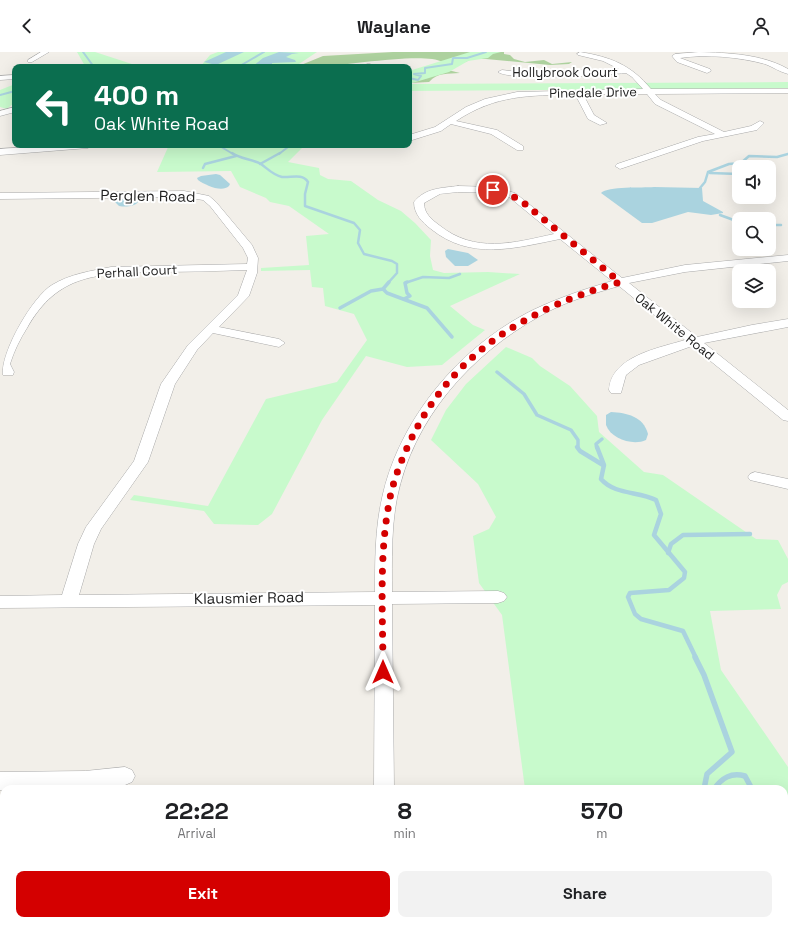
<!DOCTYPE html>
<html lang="en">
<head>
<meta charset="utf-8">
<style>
  :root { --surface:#fff; --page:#f2f2f2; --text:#202124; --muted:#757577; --accent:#d40000 }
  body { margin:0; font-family:"Space Grotesk",sans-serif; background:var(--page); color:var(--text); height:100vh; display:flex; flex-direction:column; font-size:15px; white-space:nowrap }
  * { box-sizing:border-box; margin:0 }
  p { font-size:13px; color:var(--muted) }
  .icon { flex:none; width:22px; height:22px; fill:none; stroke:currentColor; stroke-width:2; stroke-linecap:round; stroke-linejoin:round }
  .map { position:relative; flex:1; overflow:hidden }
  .drawer { position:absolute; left:0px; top:733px; width:788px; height:140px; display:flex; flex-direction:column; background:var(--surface); border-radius:12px 12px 0 0; box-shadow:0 4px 16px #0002 }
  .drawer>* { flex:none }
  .top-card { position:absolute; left:12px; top:12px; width:400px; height:84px; border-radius:8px; box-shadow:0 4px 16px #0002; background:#0b6e4f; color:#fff; overflow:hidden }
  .buttons { position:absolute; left:732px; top:108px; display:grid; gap:8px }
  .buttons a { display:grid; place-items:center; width:44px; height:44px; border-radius:8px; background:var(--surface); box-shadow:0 4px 16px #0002; font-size:20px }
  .pin { position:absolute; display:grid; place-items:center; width:34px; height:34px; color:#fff; margin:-17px; border:2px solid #fff; border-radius:50%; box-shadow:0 1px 4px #0007 }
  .me { position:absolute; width:44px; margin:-22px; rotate:0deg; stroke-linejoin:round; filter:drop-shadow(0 0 3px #0008) }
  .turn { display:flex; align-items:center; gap:14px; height:84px; padding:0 16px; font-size:18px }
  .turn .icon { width:52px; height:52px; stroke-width:2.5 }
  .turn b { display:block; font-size:28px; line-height:34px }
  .eta { display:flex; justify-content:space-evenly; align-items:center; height:68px; text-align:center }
  .eta b { font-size:24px; font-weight:700; line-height:28px }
  .button { display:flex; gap:8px; margin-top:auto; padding:8px 16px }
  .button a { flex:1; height:46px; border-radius:8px; background:var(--accent); color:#fff; font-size:16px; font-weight:700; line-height:46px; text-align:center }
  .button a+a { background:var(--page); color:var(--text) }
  header { display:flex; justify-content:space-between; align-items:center; height:52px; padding:0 16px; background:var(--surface); font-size:18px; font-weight:700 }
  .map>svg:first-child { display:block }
  .forest { fill:#add19e }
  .park { fill:#c8facc }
  .water { fill:#aad3df }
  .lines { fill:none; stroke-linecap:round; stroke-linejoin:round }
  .stream-far4 { stroke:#aad3df; stroke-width:2 }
  .stream-far3 { stroke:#aad3df; stroke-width:2.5 }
  .stream-far2 { stroke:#aad3df; stroke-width:3.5 }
  .stream-far1 { stroke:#aad3df; stroke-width:4.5 }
  .stream { stroke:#aad3df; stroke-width:5.5 }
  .minor-casing { stroke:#a9a9a9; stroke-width:1 }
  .minor { fill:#fff; fill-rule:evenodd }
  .route { stroke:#d40000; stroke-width:7; stroke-dasharray:0 12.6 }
  .labels { text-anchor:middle; stroke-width:4; stroke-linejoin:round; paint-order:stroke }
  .far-street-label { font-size:13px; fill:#222; stroke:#fff }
  .street-label { font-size:15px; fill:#222; stroke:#fff }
</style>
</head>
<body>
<header><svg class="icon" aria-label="back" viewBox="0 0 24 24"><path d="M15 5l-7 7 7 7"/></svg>Waylane<svg class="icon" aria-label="person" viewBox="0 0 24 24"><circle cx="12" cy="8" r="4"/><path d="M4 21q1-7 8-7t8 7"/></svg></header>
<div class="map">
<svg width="788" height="873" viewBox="0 0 788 873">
  <rect width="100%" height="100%" fill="#f2efe9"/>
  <path class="forest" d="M393,0H504V2L510,3L514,7L525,10L544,8L552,12L572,10L569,12L550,13L486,7H472L448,18L460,21C448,22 438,20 429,30L409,31L442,10C426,0 346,13 322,15C311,16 299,15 288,15L301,13L323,4Z"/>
  <g class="park">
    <path d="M77,0H95L135,13L184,12L192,15H87L85,14Z"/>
    <path d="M218,0H317L296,14L200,15L210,3Z"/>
    <path d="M470,0H501L493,2L488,6L468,9L449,20L409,32V19Z"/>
    <path d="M788,30V36L409,39V32Z"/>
    <path d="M15,32V50L7,57L0,55V38Z"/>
    <path d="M169,93L302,94V96L288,110L319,116L320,123L328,127L351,129L378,148L401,159L415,171L431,188L430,204L433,218L444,221L488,220L520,222L450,254L473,273L485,278L442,313L407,315L366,304L322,368L272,462L258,473L214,472L204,459L130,448L134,443L208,454L266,347L337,330L367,288L354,262L325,254L323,236L312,235L310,218L261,219V216L309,213L306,184L329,182L289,154L270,150L266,146L240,135L231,119L157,120Z"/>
    <path d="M506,295L532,306L540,314L570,334L597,364L599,380L644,420L663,423L756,487L778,488L788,507V530L782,533L777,543L781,557L710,559L721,618L788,715V873H0V868L4,867V869H784V737H525L502,563L479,531L473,484L489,477L496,465L478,432L431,388L446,358L466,332Z"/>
  </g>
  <g class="water">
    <path d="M226,0H244L216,13L204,10Z"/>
    <path d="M279,0L299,1L292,2L286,5L295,8L296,10L272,11V14L278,15H252L263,6Z"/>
    <path d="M216,122L220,123L230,132L229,134C222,141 205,133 198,128L197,126L201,124Z"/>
    <path d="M654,135L702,136L703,149L723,160V161L711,163L688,160L652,171H642L601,141C608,134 642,136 654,135Z"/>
    <path d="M121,147H136L138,150C134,155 125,155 119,154L115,150Z"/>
    <path d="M448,197L468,201L478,208L468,214H455L446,205L445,199Z"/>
    <path d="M611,360C627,361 643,364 648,382L646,388C633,394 611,387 606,373C606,370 606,365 606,363Z"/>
  </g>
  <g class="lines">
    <g class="stream-far4">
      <path d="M83,0L94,15"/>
      <path d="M238,15L264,0"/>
      <path d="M409,26L418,28L421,24L414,22L425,21V16L452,12L453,6H467L486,0"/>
      <path d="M0,43L15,39"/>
      <path d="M218,93L233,102"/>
      <path d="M279,102L288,95"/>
    </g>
    <g class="stream-far3">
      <path d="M232,101C240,107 252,107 261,112C268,117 273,123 282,125C291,126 302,121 308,130L305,142V154L354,171L360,178L358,191L364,202L392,209L397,212V221L388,231"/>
      <path d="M260,112L280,101"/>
      <path d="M203,116L205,112L236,104"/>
      <path d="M710,121L739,122"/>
      <path d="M700,136L705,130L708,120L729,112L741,111L749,104L777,105L788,102"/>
      <path d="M720,163L739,170"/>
      <path d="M769,173H781"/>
      <path d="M405,231L423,225L449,226L460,222"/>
    </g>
    <g class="stream-far2">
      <path d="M383,237L387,241L427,256L452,285"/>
      <path d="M404,247L410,244L407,241L405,231L407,230"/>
      <path d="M340,256L371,239L383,237L389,230"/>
      <path d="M497,320L524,342L537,363L571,378L578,388V396"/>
      <path d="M597,396L596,392L602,387"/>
    </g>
    <g class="stream-far1">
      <path d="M577,395L580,399L603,413"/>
      <path d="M597,395L604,413L601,427C615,443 638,439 656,448L661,462L654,483L685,520L684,526L669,538L630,541L628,545L635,562L641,567L683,579L696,606"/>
      <path d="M668,501L671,492L683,483L750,482"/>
    </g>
    <g class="stream">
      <path d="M695,605L704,623L732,700L707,722L704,737"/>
      <path d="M714,737C722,726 731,720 745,724L752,737"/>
      <path d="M784,765L788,764"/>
      <path d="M697,869L699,873"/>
      <path d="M122,873L136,869"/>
    </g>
    <defs>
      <g id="minor">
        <path d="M41,0H49L32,10H28V8Z"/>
        <path d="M580,0C611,5 631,13 651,37H788V41L655,42L661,48L724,80L751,74L760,69L764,71L757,78L703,89L620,117L615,114L617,112L698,85L715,82L655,52L647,42H583L594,63L607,71L600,73L588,67L575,42C529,44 497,42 456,69L497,78L523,94V98H517L491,82L451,72L441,79L409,89V83L435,75L466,55L485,47L517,40L643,37L632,25L626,21C607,23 510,29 498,20L502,18L520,20L619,17L603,9L578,3L577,2Z"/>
        <path d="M699,0C728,1 762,2 788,17V22C780,20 773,15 765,12C739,5 707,2 680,6L710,17L711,19L707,21L677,10L672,4L675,2Z"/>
        <path d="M367,12H370L374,14L365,15Z"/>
        <path d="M15,23V27L0,28V24Z"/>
        <path d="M15,55V60L0,64V59Z"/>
        <path d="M55,93H92L88,96L0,103V97Z"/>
        <path d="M458,134L493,135L515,141L622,226L685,213L788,203V209L685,220L629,231L697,285L752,273L788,267V275L704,291L788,358V369L783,368L692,294L639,313L626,323L621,341H611L609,338C611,304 659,296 685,288L619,234C592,242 564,250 540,264C470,303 413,367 397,446C391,477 392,509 392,540L498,539L504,541L507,545L504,549L498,551L392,552L394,737H374L375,553L0,556V544L62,543L78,492L86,475L134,409L161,332L188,293L238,243L247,218C216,219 186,220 155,220C98,222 58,221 27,276C20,287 14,299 10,312L14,320L13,323H3C0,301 33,244 52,233C70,222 91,219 111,215L247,212L248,206L243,196L210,154L203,148L184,145L0,147V141L184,139L209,144L216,150L252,193L258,206L257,221L249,244L219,275L279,287L285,291L279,295L213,281L197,298L175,332L148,410L101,477L94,492L79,543L375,540C375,509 375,477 382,446C399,367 460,294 533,258C558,246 585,237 612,229L560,187C515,196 471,209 431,177C422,170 414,162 414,150C425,136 442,136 458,134ZM458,140L493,141L509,145L554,182C513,191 475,202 439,173C431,167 424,161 424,151L440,142Z"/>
        <path d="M755,420L788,427V437L750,428L748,425L750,422Z"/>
        <path d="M125,715L132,718L135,724L132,730L125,733L86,737L0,738V720L85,719Z"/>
        <rect x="372" y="869" width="24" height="4"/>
      </g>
    </defs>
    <use href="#minor" class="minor-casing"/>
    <use href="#minor" class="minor"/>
  </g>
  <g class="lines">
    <path class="route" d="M383,620C383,567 379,509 388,457C391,436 398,416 407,396C448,303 526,257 620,230L519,147L502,140L493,138"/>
  </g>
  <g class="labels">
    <g class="far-street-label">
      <text x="565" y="25">Hollybrook Court</text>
      <text transform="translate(593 40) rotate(-1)" y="5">Pinedale Drive</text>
      <text transform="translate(137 219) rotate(-3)" y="5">Perhall Court</text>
      <text transform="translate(675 274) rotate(39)" y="5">Oak White Road</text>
    </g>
    <g class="street-label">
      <text transform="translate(148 144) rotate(1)" y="5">Perglen Road</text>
      <text transform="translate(249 546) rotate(-1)" y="5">Klausmier Road</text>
    </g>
  </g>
</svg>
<div class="buttons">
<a><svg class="icon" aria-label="sound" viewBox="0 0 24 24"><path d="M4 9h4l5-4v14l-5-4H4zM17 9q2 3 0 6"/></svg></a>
<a><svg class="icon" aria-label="search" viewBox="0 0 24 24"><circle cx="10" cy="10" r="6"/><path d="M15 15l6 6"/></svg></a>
<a><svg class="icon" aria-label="layers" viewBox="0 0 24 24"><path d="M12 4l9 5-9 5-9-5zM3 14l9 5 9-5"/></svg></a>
</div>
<div class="pin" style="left:493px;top:138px;background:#d93025"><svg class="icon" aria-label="arrive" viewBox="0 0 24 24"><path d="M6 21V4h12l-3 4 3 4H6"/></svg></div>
<svg class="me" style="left:383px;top:620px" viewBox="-20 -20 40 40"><path d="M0-17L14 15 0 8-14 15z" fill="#d40000" stroke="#fff" stroke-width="4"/></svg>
<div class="top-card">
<div class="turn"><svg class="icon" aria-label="left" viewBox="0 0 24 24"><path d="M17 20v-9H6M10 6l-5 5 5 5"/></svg><div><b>400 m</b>Oak White Road</div></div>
</div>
<section class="drawer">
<div class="eta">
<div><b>22:22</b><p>Arrival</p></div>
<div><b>8</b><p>min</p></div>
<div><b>570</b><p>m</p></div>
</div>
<div class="button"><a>Exit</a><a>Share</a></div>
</section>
</div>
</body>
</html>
